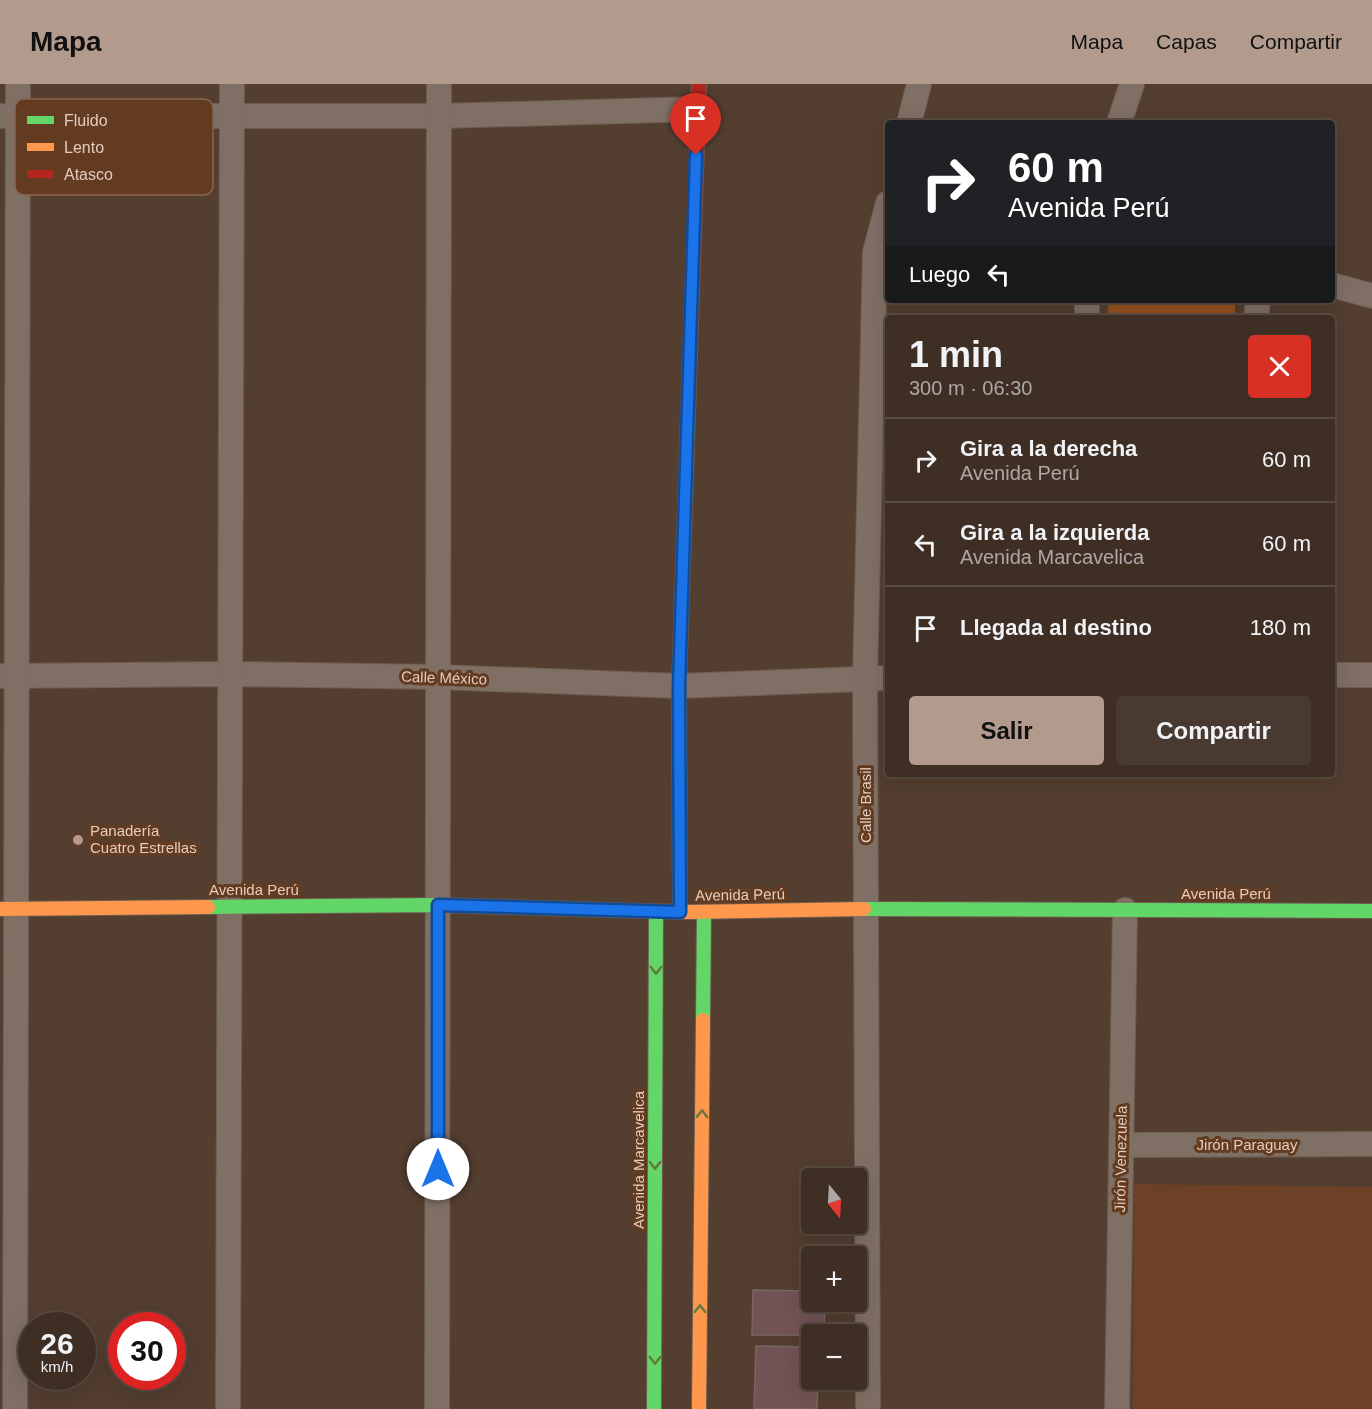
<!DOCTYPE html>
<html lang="es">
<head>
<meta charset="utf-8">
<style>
  :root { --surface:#3e2e24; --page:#493a31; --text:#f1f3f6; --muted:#ada8a6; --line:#574a41; --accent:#b29a8c }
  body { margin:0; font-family:Arial,sans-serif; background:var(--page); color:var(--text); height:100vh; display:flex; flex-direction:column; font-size:22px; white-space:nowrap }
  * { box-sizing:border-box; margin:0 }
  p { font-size:20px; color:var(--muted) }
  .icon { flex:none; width:33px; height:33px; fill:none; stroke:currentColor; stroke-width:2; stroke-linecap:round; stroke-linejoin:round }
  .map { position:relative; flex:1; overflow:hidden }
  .details { position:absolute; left:885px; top:231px; width:450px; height:462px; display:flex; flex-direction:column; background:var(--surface); border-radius:6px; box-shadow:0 6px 24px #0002,0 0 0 2px var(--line) }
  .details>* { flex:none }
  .top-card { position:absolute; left:885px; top:36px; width:450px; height:183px; border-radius:6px; box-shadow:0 6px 24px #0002,0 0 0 2px var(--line); background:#202124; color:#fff; overflow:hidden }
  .needle { width:39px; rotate:162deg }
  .buttons { position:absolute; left:801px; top:1084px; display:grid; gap:12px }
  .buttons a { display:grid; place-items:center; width:66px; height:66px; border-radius:6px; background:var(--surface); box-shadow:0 6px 24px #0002,0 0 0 2px var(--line); font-size:30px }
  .speed { position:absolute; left:18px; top:1228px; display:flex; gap:12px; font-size:30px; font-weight:700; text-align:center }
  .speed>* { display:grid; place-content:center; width:78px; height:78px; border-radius:50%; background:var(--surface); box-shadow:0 6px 24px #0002,0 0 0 2px var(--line); line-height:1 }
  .speed small { font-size:15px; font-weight:400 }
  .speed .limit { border:9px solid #d22; background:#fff; color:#111 }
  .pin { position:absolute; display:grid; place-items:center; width:51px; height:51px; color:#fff; margin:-62px -26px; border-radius:50% 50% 50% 0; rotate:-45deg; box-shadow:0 0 6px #0007 }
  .pin .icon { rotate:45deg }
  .me { position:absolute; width:66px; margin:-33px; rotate:0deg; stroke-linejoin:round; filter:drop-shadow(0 0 4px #0008) }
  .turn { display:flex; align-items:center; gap:21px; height:126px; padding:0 24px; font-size:27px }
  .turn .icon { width:78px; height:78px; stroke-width:2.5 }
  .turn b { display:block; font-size:42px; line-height:51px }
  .then { display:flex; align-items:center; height:57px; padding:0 24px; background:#0003; gap:12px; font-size:22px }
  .round { display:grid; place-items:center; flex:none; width:63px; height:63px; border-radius:6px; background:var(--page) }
  .headline { display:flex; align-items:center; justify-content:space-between; height:102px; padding:0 24px }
  h1 { font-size:36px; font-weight:700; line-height:45px }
  .action { display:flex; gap:12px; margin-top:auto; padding:12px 24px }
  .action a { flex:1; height:69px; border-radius:6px; background:var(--accent); color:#111; font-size:24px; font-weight:700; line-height:69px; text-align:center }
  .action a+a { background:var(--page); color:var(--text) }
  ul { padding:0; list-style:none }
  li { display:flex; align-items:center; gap:18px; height:84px; padding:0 24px; border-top:2px solid var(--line) }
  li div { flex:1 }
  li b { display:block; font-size:22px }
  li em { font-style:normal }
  header { display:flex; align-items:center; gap:36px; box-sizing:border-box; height:84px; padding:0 30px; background:var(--accent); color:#111 }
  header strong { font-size:28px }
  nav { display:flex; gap:33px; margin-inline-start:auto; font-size:21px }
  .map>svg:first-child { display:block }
  .built { fill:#6c4126 }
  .green { fill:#955120 }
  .building { fill:#725356; stroke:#796664; stroke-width:1.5 }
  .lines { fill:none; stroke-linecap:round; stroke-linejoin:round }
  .street-casing { stroke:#6e5c4f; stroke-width:26 }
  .fast-casing { stroke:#6e5c4f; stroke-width:16 }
  .slow-casing { stroke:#6e5c4f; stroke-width:16 }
  .jam-casing { stroke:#6e5c4f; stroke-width:16 }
  .street { stroke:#7f6f65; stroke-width:24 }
  .fast { stroke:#63d668; stroke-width:14 }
  .slow { stroke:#ff974d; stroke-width:14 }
  .jam { stroke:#b3261e; stroke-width:14 }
  .oneway { stroke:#62793d }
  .route-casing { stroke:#114b97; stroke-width:15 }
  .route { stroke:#1a73e8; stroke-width:10 }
  .poi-dot { fill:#b29a8c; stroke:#623b21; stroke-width:2 }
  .labels { text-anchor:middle; stroke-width:6; stroke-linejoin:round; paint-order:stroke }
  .street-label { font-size:15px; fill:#e5ccbe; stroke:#623b21 }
  .poi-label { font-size:15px; fill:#e5ccbe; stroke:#623b21; text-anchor:start }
  .key { fill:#623b21; stroke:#896650; stroke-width:1.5 }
  .key-label { font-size:16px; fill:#e5ccbe }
</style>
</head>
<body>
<header>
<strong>Mapa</strong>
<nav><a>Mapa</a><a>Capas</a><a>Compartir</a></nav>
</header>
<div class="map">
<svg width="1372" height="1325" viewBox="0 0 1372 1325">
  <rect width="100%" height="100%" fill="#533e30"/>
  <path class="built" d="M1134,1100L1372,1103V1325H1133Z"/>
  <path class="green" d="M1109,216H1235V234H1107Z"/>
  <g class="building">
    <path d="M753,1206L812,1207V1218H825L824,1251H752Z"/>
    <path d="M756,1262L812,1263V1296H818L817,1325H754Z"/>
  </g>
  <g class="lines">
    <defs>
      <g id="street">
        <path d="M0,32H439L698,25"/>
        <path d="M909,39L919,0"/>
        <path d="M1119,39L1132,0"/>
        <path d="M1332,201L1372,212"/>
        <path d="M1087,216V234"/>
        <path d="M1256,234L1258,216"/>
        <path d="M1332,591H1372"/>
        <path d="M2,592L230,590L438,593L679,602L888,594"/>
        <path d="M1122,1061L1372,1060"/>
        <path d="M15,1325L18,0"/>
        <path d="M228,1325L232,0"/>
        <path d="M437,1325L439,0"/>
        <path d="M868,1325L865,594L875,168L888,119"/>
        <path d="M1117,1325L1125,826"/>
      </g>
      <g id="fast">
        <path d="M208,823L438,821L641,827"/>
        <path d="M864,825L1372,827"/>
        <path d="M680,828L679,602L688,330"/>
        <path d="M703,936L704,828"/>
        <path d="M654,1325L656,827"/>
      </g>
      <g id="slow">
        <path d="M0,825L208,823"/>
        <path d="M641,827L688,828L864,825"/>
        <path d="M699,1325L703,936"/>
      </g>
      <path id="jam" d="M688,330L699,0"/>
    </defs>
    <use href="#street" class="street-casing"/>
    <use href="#fast" class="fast-casing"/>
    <use href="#slow" class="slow-casing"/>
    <use href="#jam" class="jam-casing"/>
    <use href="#street" class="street"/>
    <use href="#fast" class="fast"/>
    <use href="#slow" class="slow"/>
    <use href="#jam" class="jam"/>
  </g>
  <defs><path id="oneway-chevron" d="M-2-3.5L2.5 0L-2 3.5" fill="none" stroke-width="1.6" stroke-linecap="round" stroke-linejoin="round" transform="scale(1.5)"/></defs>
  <g class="oneway">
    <use href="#oneway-chevron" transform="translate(656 886) rotate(90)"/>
    <use href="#oneway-chevron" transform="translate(702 1030) rotate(-89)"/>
    <use href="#oneway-chevron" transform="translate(655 1081) rotate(90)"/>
    <use href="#oneway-chevron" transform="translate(700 1225) rotate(-89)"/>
    <use href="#oneway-chevron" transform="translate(655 1276) rotate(90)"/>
  </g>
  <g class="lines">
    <defs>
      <path id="route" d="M438,1085V821L680,828L679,602L696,71"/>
    </defs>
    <use href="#route" class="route-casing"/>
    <use href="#route" class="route"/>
  </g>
  <circle class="poi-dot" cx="78" cy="756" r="6"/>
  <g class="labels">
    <g class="street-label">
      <text transform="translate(444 594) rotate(2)" y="5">Calle México</text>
      <text transform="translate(866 721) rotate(-90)" y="5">Calle Brasil</text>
      <text x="254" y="811">Avenida Perú</text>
      <text x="1226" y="815">Avenida Perú</text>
      <text transform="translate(740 811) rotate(-1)" y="5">Avenida Perú</text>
      <text x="1247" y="1066">Jirón Paraguay</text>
      <text transform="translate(1121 1075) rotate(-89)" y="5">Jirón Venezuela</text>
      <text transform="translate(639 1076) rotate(-90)" y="5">Avenida Marcavelica</text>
    </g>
    <g class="poi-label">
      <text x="90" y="752">Panadería<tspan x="90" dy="17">Cuatro Estrellas</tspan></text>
    </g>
  </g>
  <rect x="15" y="15" width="198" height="96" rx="9" class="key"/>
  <rect x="27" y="32" width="27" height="8" fill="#63d668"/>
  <rect x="27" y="59" width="27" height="8" fill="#ff974d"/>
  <rect x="27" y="86" width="27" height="8" fill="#b3261e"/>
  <g class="key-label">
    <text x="64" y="42">Fluido</text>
    <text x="64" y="69">Lento</text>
    <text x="64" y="96">Atasco</text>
  </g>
</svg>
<div class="buttons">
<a><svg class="needle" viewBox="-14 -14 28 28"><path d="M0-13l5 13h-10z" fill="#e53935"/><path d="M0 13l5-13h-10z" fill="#ada8a6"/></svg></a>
<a>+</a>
<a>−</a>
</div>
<div class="speed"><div>26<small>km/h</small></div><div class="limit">30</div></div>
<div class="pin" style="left:696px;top:71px;background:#d93025"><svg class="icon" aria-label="arrive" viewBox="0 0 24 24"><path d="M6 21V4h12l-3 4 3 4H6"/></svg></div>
<svg class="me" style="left:438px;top:1085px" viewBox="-20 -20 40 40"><circle r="19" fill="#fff"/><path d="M0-13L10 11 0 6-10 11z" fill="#1a73e8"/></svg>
<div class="top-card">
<div class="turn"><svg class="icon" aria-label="right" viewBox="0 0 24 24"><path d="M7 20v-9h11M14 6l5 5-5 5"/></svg><div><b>60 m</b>Avenida Perú</div></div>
<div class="then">Luego<svg class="icon" aria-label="left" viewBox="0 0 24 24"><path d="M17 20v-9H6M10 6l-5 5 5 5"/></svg></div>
</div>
<section class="details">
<div class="headline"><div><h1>1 min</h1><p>300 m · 06:30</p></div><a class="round" style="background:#d93025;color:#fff"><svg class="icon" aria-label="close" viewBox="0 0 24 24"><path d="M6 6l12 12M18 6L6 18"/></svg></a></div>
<ul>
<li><svg class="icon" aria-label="right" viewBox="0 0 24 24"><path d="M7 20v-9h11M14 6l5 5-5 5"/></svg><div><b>Gira a la derecha</b><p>Avenida Perú</p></div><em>60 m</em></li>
<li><svg class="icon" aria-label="left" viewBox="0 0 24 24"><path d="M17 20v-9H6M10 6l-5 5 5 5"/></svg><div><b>Gira a la izquierda</b><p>Avenida Marcavelica</p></div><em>60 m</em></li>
<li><svg class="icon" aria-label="arrive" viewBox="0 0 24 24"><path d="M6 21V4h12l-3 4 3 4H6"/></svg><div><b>Llegada al destino</b></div><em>180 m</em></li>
</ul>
<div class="action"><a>Salir</a><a>Compartir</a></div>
</section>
</div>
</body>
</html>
